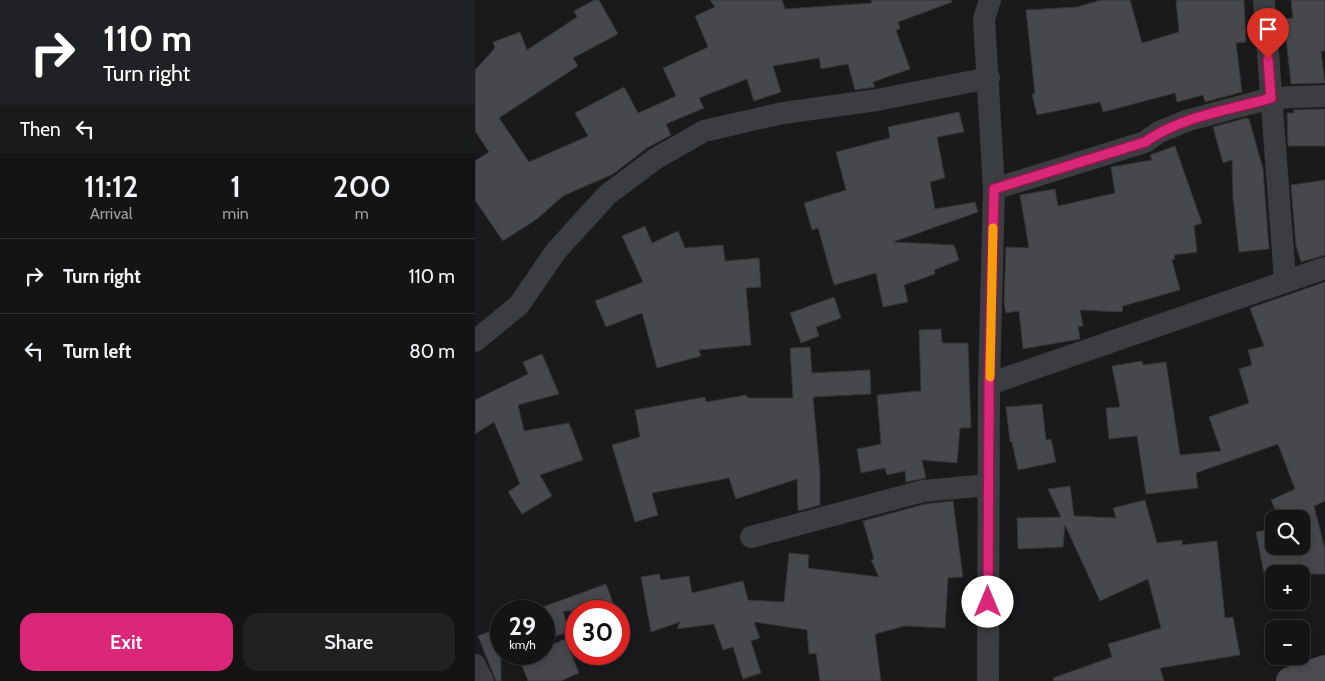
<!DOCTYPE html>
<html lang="en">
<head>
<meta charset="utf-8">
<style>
  :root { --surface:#141415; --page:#212122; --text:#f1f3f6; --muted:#9d9ea0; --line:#333334; --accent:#db2777 }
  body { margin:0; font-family:Cabin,sans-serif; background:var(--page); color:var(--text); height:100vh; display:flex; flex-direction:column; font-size:19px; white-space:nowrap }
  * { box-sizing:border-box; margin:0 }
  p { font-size:16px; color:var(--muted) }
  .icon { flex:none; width:28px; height:28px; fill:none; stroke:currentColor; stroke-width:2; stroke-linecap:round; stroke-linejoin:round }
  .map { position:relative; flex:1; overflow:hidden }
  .side { display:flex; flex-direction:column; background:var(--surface); width:475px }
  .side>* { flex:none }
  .top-card { background:#202124; color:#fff; overflow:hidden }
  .tools { position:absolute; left:790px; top:510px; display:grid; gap:10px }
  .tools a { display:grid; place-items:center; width:45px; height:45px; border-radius:10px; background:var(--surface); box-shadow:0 2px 12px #0003,0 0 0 1px var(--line); font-size:25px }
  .speed { position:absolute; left:15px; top:600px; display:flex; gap:10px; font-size:25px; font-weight:700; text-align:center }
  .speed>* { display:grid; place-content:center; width:65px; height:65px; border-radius:50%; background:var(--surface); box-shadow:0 2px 12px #0003,0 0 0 1px var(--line); line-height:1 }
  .speed small { font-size:12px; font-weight:400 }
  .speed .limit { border:8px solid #d22; background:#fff; color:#111 }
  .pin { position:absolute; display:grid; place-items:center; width:42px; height:42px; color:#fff; margin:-51px -21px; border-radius:50% 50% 50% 0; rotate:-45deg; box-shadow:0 0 5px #0007 }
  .pin .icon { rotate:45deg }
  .me { position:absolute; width:55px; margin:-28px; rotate:0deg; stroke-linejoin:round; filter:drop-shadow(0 0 4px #0008) }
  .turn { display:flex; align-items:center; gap:18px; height:105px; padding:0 20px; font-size:22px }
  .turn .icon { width:65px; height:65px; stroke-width:2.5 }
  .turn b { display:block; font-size:35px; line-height:42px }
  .then { display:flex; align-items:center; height:48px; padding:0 20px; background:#0003; gap:10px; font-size:19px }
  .eta { display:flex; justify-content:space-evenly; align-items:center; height:85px; text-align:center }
  .eta b { font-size:30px; font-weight:600; line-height:35px }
  .primary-button { display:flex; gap:10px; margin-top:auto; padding:10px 20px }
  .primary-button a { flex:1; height:58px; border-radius:15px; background:var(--accent); color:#fff; font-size:20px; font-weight:600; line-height:58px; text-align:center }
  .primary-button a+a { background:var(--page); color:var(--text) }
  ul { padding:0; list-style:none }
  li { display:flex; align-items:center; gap:15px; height:75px; padding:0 20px; border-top:1px solid var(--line) }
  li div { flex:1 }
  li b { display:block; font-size:19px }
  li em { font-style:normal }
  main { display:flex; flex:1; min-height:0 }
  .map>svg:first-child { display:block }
  .building { fill:#47484c; stroke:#353538 }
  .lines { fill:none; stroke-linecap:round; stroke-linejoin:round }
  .street { stroke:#3c3d41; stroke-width:22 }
  .secondary { stroke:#4a4c51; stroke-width:28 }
  .route-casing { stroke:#8e194d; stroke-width:12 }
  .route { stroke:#db2777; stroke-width:9 }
  .slow { stroke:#f59e0b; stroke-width:9 }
</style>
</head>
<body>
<main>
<section class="side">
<div class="top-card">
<div class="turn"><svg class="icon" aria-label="right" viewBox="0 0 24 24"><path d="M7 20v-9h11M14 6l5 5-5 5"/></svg><div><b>110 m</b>Turn right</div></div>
<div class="then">Then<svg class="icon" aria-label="left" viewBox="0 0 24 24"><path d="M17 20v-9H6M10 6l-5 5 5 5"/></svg></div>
</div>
<div class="eta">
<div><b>11:12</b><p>Arrival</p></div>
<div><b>1</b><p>min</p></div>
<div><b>200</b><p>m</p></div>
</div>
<ul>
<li><svg class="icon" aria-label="right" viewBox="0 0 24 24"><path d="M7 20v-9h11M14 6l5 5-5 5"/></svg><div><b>Turn right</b></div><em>110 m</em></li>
<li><svg class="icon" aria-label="left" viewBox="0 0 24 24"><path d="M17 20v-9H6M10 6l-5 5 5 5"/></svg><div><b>Turn left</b></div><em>80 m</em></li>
</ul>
<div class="primary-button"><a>Exit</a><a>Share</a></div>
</section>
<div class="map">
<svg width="850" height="681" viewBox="0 0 850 681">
  <rect width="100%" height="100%" fill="#1a1a1c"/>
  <g class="building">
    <path d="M119,0H124L143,34L98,58L103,66L24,118L54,162L113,136L100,113L149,87L163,113L201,96L188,68L233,47L220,16L240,7L235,0H307L310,9L397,3L396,0H476L477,2L423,22L425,29L421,30L435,69L398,82L400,87L380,90L373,64L346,69L344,58L298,66L306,92L279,101L272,79L224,98L229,108L191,124L196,135L172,148L138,174L88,196L62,219L28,241L0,200V161L14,152L0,131V70L20,48L18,42L45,32L52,50L102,17L99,11Z"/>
    <path d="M626,0H655L667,43L704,32L701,0H769L771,42L761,43L767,92L730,102L728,95L702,102L700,93L628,112L625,102L562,115L557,94H560L551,10L602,7Z"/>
    <path d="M816,0H850V51H846L850,83L816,84L809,19L818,18Z"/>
    <path d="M850,109V146H813L812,113H819L818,110Z"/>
    <path d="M484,112L489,132L462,137L470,178L455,182L460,209L500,202L503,212L418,242L479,245L484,260L459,270L460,274L429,285L433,302L408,307L401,273L359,285L343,228L337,230L329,203L371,190L361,152L415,138L413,127Z"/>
    <path d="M771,118L774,119L788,169L794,249L764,252L758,198L757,160L748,163L738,127Z"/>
    <path d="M700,146L727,223L719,226L722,252L699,255L700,259L697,260L705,290L648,306L647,312L605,310L608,326L603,327L605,339L548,349L544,311L531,313L529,302L531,247L554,248L545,195L580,189L583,206L640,193L636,167L677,160L675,155Z"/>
    <path d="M850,180V255L826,262L821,246L816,185Z"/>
    <path d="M170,226L177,243L203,231L210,248L248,245L250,261L284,258L286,287L271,288L276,345L224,350L226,356L182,368L167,313L131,327L120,301L168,282L147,236Z"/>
    <path d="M850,282V501L839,506L850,549V574H789L781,532L799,528V546H826V519H804L796,500L820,489L803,444L721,473L723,488L671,494L662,436L634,439L631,408L645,407L637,366L667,361L668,365L691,362L705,455L746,451L734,417L774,403L764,369L777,365L773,350L789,346L775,308Z"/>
    <path d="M359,297L366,318L341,327L344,336L326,343L315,313Z"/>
    <path d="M466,329L467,343H493L496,428H485L482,463L447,460L451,478L431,482L430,471L412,475L410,468L386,473L382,449L406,444L402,395L446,391L444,330Z"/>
    <path d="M335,347L337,373L395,370L396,394L338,397L345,473V505L323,511L322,479L261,499L254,478L177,493L183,515L160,522L137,445L165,437L160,410L230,397L231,402L272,395V398H318L315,348Z"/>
    <path d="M67,354L84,394L43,405L49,431L94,423L108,460L65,475L77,496L47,514L33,492L45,484L19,422L0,434V400L53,374L48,362Z"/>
    <path d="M567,404L571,440L576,439L581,462L543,470L537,442H535L531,407Z"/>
    <path d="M595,486L599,516L641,518L638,508L670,500L682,543L707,540V545L742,541L750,618L758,617L765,655L685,668L689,681H579L578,678L637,657L633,644L686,628L673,579L625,601L590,525L588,547L543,549L542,518L586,517L573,489Z"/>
    <path d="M478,501L488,577L473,578L470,628L430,626L400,634L406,681H345L341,653L334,654L332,630L279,622L285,638L276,641L286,673L268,679L258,647L248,650L239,624L202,629L205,622L176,632L166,577L184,574L186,580L214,576L217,593L268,581L273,600L309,602L314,553L334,555L333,568L404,577L396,560L399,559L388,521L450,504Z"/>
    <path d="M131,584L141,611H88L94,632L74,638L69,620V611H65V608Z"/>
    <path d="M26,627V681H21L3,636Z"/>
    <path d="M90,639L104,673L86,681H53L44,658L54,654H69V648Z"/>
  </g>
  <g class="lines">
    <g class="street">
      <path d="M789,0L810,280"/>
      <path d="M519,189L670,142L684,132L714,120L796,98L850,96"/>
      <path d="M0,341L44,305L81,251L132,195L180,159L229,131L308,113L402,100L514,78"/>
      <path d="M514,384L850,268"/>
      <path d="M276,537L448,491L514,485"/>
      <path d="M0,665L8,681"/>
      <path d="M513,681L514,384L519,189L509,19L515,0"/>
    </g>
    <path class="secondary" d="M815,681L850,669"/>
  </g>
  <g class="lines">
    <defs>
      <path id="route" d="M513,602L514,384L519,189L670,142C707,116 754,110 796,98L793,59"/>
    </defs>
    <use href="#route" class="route-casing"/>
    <use href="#route" class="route"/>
    <path class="slow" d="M515,377L518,228"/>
  </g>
</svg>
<div class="tools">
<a><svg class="icon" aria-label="search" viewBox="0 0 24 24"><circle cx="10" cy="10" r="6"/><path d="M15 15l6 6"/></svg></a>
<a>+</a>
<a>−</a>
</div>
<div class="speed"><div>29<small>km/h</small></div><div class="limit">30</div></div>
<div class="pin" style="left:793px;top:59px;background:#d93025"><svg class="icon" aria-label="arrive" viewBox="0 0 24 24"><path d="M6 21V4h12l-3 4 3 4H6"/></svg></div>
<svg class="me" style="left:513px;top:602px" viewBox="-20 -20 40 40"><circle r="19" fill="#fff"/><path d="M0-13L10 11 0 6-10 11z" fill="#db2777"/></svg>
</div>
</main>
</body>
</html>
